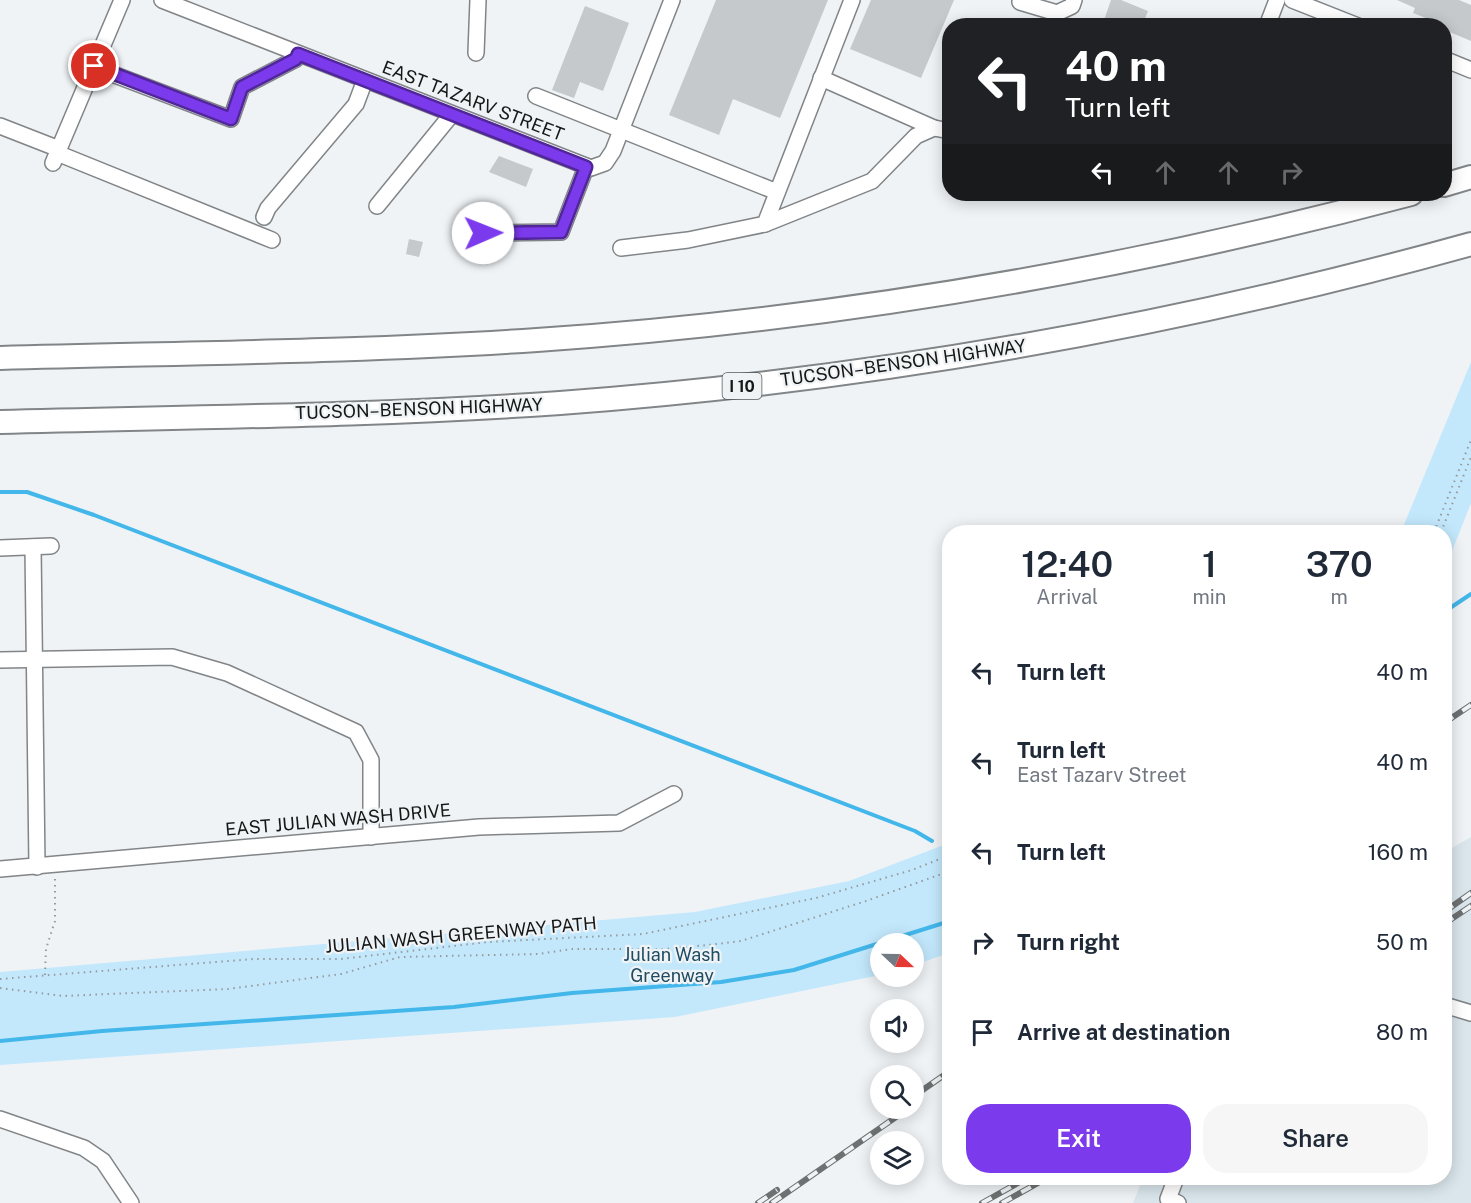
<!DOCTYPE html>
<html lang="en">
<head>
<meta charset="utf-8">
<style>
  :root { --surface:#fff; --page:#f6f6f7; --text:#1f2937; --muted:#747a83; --accent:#7c3aed }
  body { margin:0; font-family:"Public Sans",sans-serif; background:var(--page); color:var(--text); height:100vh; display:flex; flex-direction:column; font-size:22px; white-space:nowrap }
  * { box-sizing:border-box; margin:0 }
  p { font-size:20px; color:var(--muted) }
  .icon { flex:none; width:33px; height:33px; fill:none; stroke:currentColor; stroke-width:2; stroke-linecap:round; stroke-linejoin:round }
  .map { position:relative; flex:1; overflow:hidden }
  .sheet { position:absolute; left:942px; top:525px; width:510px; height:660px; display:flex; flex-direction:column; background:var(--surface); border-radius:24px; box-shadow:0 3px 15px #0003 }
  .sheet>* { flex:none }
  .guide { position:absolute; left:942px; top:18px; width:510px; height:183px; border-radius:24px; box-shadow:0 3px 15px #0003; background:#202124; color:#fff; overflow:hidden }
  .needle { width:39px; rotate:112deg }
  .tools { position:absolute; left:870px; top:933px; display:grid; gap:12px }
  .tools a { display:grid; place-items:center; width:54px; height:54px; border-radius:50%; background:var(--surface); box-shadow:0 3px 15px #0003; font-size:30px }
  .pin { position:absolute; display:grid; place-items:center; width:51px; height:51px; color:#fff; margin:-26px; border:3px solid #fff; border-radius:50%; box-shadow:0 2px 6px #0007 }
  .me { position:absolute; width:66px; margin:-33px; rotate:89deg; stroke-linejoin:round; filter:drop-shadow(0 0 4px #0008) }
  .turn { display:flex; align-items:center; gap:21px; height:126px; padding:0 24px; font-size:27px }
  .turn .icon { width:78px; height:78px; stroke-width:2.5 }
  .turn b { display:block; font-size:42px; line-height:51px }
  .lanes { display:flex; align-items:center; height:57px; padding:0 24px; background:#0003; justify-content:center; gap:30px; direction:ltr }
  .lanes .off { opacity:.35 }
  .eta { display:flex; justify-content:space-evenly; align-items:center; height:102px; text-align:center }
  .eta b { font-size:36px; font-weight:600; line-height:42px }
  .primary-button { display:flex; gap:12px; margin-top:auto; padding:12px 24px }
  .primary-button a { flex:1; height:69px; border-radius:24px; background:var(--accent); color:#fff; font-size:24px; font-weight:600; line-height:69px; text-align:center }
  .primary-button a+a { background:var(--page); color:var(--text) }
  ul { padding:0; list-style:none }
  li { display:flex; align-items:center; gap:18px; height:90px; padding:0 24px }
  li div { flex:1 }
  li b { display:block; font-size:22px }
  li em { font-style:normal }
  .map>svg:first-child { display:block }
  .built { fill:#dae6ec }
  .green { fill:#c3e8fc }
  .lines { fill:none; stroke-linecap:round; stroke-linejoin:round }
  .stream { stroke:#43b7ea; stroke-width:4 }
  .building { fill:#c5c9cb }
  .minor-casing { stroke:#818587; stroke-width:18 }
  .highway-casing { stroke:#818587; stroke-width:26 }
  .path { stroke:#96999b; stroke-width:2; stroke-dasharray:1.5 4.5; stroke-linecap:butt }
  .minor { stroke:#fff; stroke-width:15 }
  .highway { stroke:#fff; stroke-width:22 }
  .rail-casing { stroke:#6e7172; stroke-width:6 }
  .rail { stroke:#eff3f6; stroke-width:4; stroke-dasharray:11; stroke-linecap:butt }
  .route-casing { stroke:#51269a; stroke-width:15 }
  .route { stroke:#7c3aed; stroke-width:10 }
  .labels { text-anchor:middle; stroke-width:4.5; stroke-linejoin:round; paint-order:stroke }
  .shield { fill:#eff3f6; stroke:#575a5b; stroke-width:1.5 }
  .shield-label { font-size:16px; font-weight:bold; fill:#161818 }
  .street-label { font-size:18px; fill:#161818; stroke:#eff3f6 }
  .park-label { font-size:18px; fill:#1e4c62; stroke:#eff3f6 }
</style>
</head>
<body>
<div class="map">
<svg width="1471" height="1203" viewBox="0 0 1471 1203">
  <rect width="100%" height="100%" fill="#eff3f6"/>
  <path class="built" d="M1471,837V1203H1133L1143,1178H1444L1445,852Z"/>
  <g class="green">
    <path d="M1471,362V503L1445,569L1444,532H1401Z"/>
    <path d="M949,843V953L914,965V944H880V975L675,1017L0,1065V972L695,912L849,881Z"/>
  </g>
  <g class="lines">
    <g class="stream">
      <path d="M0,492H27L94,515L915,831L932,841"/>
      <path d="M1444,612L1471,594"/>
      <path d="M0,1041L102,1031L454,1007L572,993L721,982L794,970L950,921"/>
    </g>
  </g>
  <g class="building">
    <path d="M716,0H828L780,118L733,99L719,135L669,115Z"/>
    <path d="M871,0H954L921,78L850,49Z"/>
    <path d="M1111,0H1121L1148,11L1142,26H1102Z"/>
    <path d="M1397,0H1459L1471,5V41L1445,30L1446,26L1413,13L1415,8Z"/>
    <path d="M585,6L629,23L603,91L580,82L574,98L552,90Z"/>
    <path d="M499,156L533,169L526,187L489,172Z"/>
    <path d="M409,239L423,242L419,257L406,254Z"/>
  </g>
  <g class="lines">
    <defs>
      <g id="minor">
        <path d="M162,0L591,168L605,163L613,151L672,0"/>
        <path d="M1292,0L1358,26"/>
        <path d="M1020,2L1057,13L1072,6L1074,0"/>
        <path d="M1267,26L1277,0"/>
        <path d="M476,53L478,0"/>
        <path d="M1444,59L1471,70"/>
        <path d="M94,67L231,119L242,87L296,59L298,54"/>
        <path d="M821,78L934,128L950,131"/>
        <path d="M536,96L777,192"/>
        <path d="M0,126L59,149"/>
        <path d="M57,153L272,240"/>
        <path d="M53,163L122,0"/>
        <path d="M377,206L452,114"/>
        <path d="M264,217L268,208L356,104L365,80"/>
        <path d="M765,224L872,181L916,136L934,128"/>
        <path d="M483,233L561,232L586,167"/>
        <path d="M621,248L688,240L765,224L852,0"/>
        <path d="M33,547L37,867"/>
        <path d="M0,548L51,546"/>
        <path d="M0,660L172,657L227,673L356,732L371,760V837"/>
        <path d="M0,869L479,827L619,823L674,794"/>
        <path d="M1444,1005L1471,1013"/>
        <path d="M0,1119L84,1148L103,1161L131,1203"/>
        <path d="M1176,1178L1168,1199L1178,1203"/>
      </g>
      <g id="highway">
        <path d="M1444,185L1471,177"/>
        <path d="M0,358C179,353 358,352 537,340C833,320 1125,270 1411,194"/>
        <path d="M0,422C186,417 374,416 560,403C868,380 1173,327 1471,244"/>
      </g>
    </defs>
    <use href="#minor" class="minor-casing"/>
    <use href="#highway" class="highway-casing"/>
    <g class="path">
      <path d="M1434,532L1471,440"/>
      <path d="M1441,532L1471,457"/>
      <path d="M45,975L46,949L55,921V877"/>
      <path d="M0,979L254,959H341L488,942L643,934L816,898L912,870L950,855"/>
      <path d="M0,988L63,996L228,989L341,974L400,957L538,954L572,949H664L708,945L741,941L866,901L950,871"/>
    </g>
    <use href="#minor" class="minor"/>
    <use href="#highway" class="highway"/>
    <defs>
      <g id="rail">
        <path d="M1444,723L1471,705"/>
        <path d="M1444,912L1471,893"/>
        <path d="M1444,924L1471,906"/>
        <path d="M914,1096L950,1071"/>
        <path d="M758,1203L777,1190"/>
        <path d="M772,1203L909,1108"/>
        <path d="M982,1203L1027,1178"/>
        <path d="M1002,1203L1047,1178"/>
      </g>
    </defs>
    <use href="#rail" class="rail-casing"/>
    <use href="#rail" class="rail"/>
  </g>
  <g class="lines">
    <defs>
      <path id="route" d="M94,66L231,119L242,87L296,59L298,54L586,167L561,232L483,233"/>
    </defs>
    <use href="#route" class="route-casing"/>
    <use href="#route" class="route"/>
  </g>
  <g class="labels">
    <rect class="shield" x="722.5" y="373" width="39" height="26" rx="4.5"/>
    <g class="shield-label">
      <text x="742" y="392">I 10</text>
    </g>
    <g class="street-label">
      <text transform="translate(473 101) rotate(21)" y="6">EAST TAZARV STREET</text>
      <text transform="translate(903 363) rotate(-8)" y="6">TUCSON–BENSON HIGHWAY</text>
      <text transform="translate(419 409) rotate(-2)" y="6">TUCSON–BENSON HIGHWAY</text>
      <text transform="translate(338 820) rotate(-5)" y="6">EAST JULIAN WASH DRIVE</text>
      <text transform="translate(461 935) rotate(-5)" y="6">JULIAN WASH GREENWAY PATH</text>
    </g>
    <g class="park-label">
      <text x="672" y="961">Julian Wash<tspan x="672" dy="21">Greenway</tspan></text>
    </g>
  </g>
</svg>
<div class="tools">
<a><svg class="needle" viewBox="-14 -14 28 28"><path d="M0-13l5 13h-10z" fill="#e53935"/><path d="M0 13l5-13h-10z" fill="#747a83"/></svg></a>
<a><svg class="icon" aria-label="sound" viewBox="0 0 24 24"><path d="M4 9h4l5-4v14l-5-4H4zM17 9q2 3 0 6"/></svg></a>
<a><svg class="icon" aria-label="search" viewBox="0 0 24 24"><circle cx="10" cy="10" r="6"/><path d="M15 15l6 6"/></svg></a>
<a><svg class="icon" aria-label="layers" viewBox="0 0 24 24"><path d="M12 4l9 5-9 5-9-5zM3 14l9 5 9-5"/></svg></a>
</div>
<div class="pin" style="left:94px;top:66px;background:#d93025"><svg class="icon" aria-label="arrive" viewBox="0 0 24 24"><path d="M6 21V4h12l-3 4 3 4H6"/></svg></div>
<svg class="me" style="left:483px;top:233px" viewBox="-20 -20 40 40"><circle r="19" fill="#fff"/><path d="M0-13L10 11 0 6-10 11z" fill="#7c3aed"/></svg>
<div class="guide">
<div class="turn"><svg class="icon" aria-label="left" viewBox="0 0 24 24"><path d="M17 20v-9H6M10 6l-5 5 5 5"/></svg><div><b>40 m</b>Turn left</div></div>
<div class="lanes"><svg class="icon" aria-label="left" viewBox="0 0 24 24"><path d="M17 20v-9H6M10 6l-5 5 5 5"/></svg><svg class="icon off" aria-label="ahead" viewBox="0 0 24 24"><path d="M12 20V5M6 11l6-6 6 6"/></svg><svg class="icon off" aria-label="ahead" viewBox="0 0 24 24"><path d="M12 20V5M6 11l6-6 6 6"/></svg><svg class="icon off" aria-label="right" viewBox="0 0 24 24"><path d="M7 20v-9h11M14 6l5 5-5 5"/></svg></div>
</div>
<section class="sheet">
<div class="eta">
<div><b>12:40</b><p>Arrival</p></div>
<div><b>1</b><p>min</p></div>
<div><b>370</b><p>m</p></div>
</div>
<ul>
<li><svg class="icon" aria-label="left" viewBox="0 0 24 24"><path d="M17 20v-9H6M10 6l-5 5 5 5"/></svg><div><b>Turn left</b></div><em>40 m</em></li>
<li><svg class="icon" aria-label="left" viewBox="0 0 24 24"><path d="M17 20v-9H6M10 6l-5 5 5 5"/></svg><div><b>Turn left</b><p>East Tazarv Street</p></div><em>40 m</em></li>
<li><svg class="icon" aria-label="left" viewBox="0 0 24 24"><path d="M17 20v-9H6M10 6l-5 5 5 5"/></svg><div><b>Turn left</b></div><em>160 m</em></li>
<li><svg class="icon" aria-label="right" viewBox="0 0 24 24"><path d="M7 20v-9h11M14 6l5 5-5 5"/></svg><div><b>Turn right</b></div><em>50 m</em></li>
<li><svg class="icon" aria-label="arrive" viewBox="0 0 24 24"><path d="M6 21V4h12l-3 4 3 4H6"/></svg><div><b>Arrive at destination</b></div><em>80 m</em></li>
</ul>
<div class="primary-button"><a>Exit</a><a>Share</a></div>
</section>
</div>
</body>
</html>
